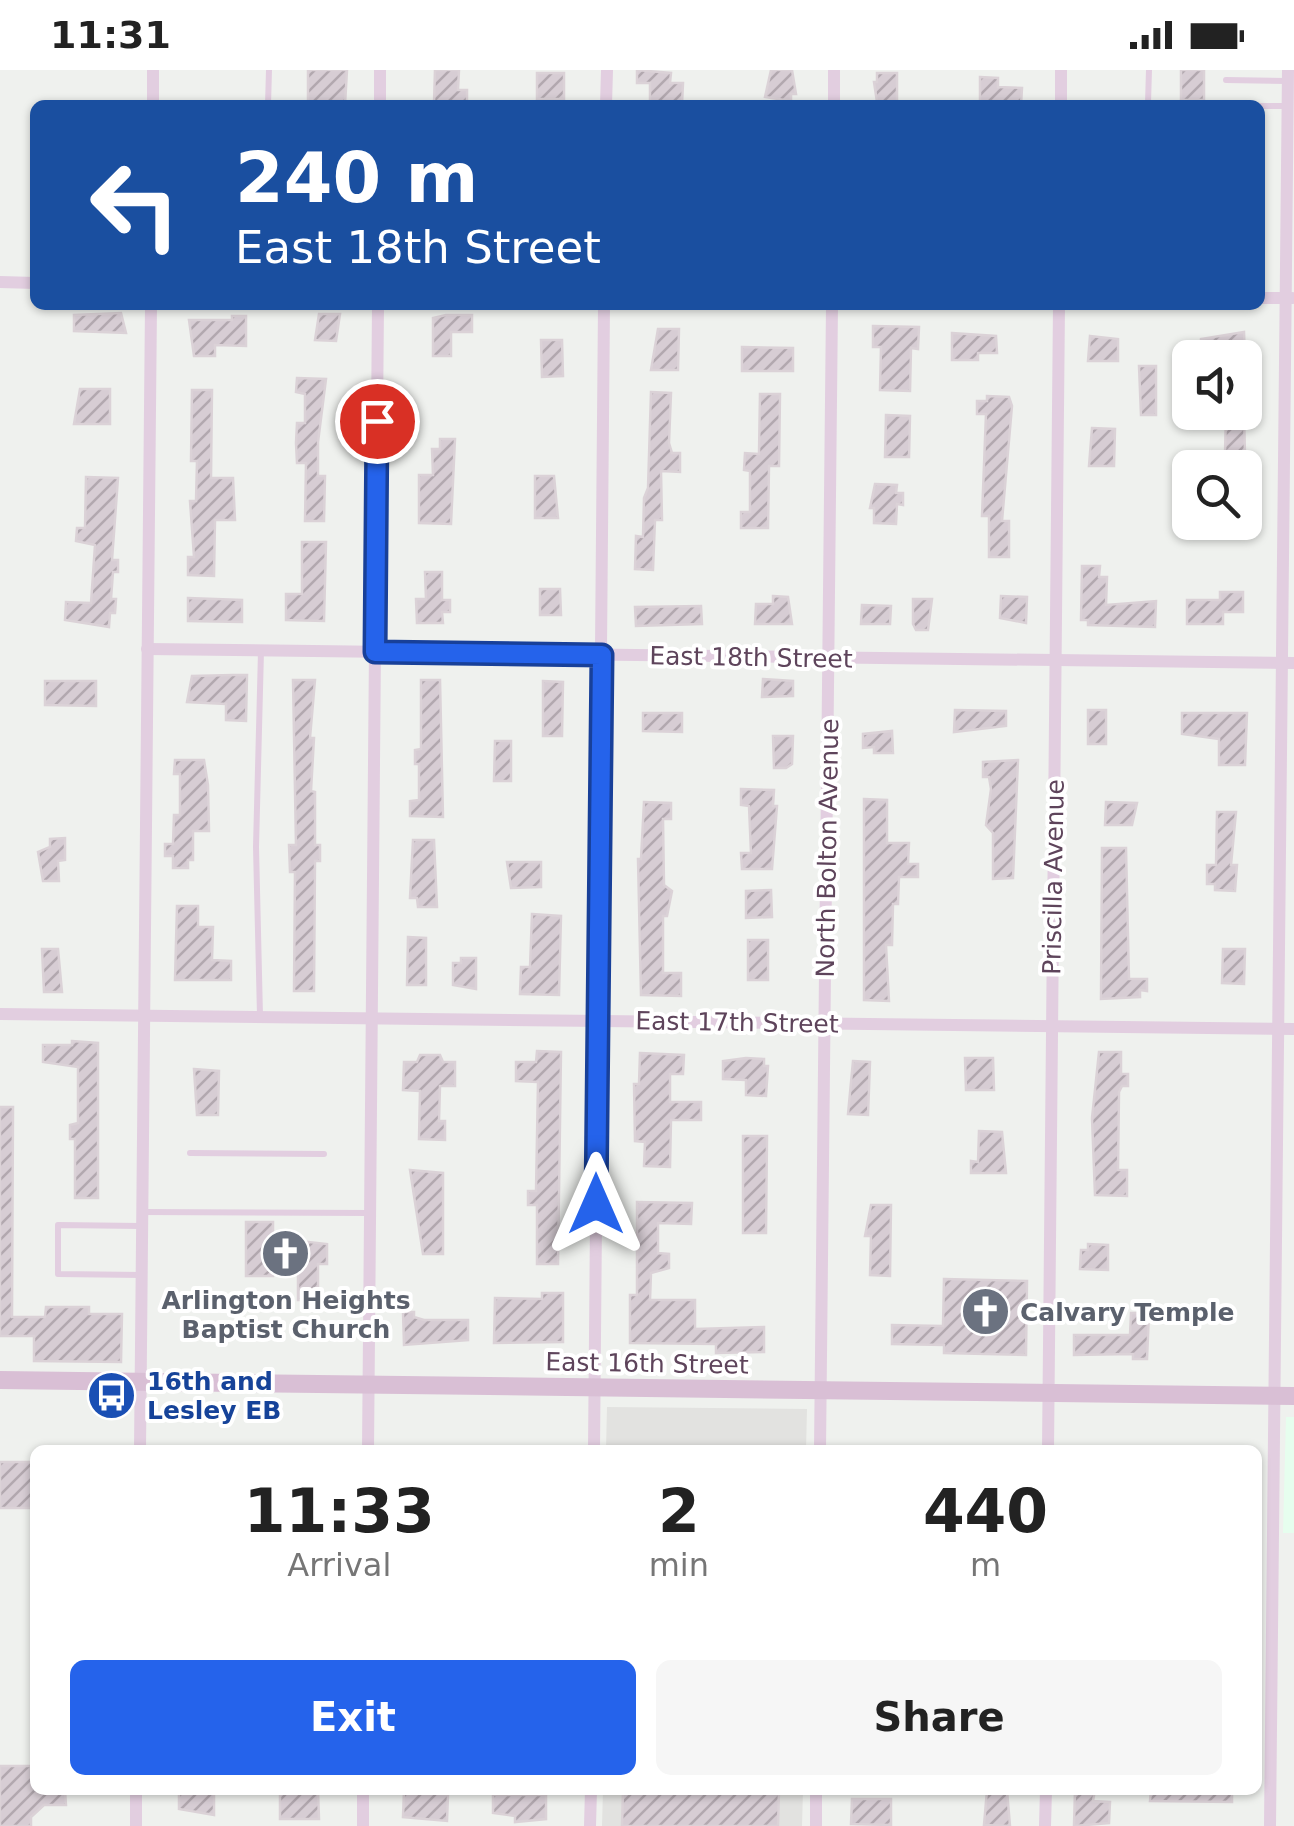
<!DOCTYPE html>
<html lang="en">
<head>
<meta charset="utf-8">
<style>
  :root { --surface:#fff; --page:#f6f6f6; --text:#222; --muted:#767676; --accent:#2563eb }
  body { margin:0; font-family:"DejaVu Sans",sans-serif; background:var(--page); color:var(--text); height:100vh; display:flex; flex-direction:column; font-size:38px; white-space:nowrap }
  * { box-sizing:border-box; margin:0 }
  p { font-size:32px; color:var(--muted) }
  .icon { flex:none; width:55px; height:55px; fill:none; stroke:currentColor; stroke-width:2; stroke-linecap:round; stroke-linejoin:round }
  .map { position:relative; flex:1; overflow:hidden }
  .details { position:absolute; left:30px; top:1375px; width:1232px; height:350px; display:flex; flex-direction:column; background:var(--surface); border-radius:15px; box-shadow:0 2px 8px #0004 }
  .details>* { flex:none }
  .top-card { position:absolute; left:30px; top:30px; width:1235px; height:210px; border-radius:15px; box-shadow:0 2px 8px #0004; background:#1a4fa0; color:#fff; overflow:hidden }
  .controls { position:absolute; left:1172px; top:270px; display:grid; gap:20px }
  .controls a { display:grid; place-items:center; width:90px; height:90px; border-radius:15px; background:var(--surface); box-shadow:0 2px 8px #0004; font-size:50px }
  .pin { position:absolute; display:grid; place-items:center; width:85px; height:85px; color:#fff; margin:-42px; border:5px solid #fff; border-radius:50%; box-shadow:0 2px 10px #0007 }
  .me { position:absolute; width:110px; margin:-55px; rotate:0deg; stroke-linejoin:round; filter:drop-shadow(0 0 8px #0008) }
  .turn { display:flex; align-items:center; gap:35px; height:210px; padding:0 40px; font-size:45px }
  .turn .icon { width:130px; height:130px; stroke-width:2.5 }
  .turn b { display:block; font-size:70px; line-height:85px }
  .eta { display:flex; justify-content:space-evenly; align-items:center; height:170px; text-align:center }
  .eta b { font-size:60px; font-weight:800; line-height:70px }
  .action { display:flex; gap:20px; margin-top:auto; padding:20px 40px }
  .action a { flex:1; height:115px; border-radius:15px; background:var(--accent); color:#fff; font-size:40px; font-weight:800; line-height:115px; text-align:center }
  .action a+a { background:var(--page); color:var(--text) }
  .status { display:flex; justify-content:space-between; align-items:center; height:70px; padding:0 50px; background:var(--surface); direction:ltr }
  .status svg { height:28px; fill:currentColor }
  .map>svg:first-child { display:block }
  .commercial { fill:#e6feee }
  .education { fill:#e2e2e0 }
  .building { fill:url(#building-hatch); stroke:#dbd2d7; stroke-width:2.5 }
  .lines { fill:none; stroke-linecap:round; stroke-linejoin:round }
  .service { stroke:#e2cee0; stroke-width:6 }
  .minor { stroke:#e2cee0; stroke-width:12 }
  .secondary { stroke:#d9bfd5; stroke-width:18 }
  .route-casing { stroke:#184099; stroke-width:25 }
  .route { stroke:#2563eb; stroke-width:18 }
  .labels { text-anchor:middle; stroke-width:8; stroke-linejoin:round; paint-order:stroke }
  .street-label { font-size:25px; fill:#5e445b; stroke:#fff }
  .worship-label { font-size:25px; font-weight:bold; fill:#5b616d; stroke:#fff }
  .transit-label { font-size:25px; font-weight:bold; fill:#164399; stroke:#fff; text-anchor:start }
</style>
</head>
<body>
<div class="status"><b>11:31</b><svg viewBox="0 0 49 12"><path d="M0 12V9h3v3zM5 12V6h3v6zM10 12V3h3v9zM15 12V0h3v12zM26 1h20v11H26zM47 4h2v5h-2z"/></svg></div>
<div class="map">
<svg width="1294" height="1756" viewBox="0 0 1294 1756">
  <defs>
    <pattern id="building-hatch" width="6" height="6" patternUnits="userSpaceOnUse" patternTransform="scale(2.5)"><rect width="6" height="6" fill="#d7cdd4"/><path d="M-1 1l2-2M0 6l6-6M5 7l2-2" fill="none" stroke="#b2a8af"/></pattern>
  </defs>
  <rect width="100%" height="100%" fill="#eff1ee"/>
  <path class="commercial" d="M1286,1347H1294V1463H1283Z"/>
  <g class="education">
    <path d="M607,1337L807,1339L806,1380H606Z"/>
    <path d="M603,1720H803L802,1756H602Z"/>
  </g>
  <g class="building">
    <path d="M308,0H347L345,35H308Z"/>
    <path d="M435,0H459L458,20H467V33H434Z"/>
    <path d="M637,0L671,3L670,13H683L682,35L650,34V13H637Z"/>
    <path d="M771,0H792L796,24H791V31L765,27Z"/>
    <rect x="1181" y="0" width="23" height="30"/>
    <rect x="537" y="3" width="27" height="26"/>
    <path d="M877,3H897V32H877L874,12H877Z"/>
    <path d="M980,7L998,8V17L1022,18L1021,35H980Z"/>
    <path d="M121,243L126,263L74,261V245Z"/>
    <path d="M319,244H340L336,271L315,270Z"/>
    <path d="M446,245H472V262H451V286H433V248Z"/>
    <path d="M232,246H246V276L215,275V286H194L189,250H232Z"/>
    <path d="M873,256L919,257L918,279L911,278L910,321L880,320L881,277H873Z"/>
    <path d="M658,259H679L678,300H651Z"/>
    <path d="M1244,262L1245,288H1201V269Z"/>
    <path d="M952,263L996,266L997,283H978V290H952Z"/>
    <path d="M1090,266L1118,269V291H1088Z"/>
    <path d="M541,270H562L563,306L542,307Z"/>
    <path d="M742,277L793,278V301H742Z"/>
    <path d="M1139,296H1156V345H1141Z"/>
    <path d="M297,308L326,309L318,372V406H325L324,451H305L306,393H297L296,373L297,353H305V324L296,322Z"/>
    <path d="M80,319H110V354H74Z"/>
    <path d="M192,320H212L211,408H233L235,450H215L214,506L188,505V487H194L190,431H196L197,391H191Z"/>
    <path d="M651,322L671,323L669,373L672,383H680V402L661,401L662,450H655L653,500L635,499L636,466L643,467L644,428L648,418Z"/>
    <path d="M760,324H780L779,396H769L768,458H741V442H750V401L744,400L745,383L759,384Z"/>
    <path d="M987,326L1009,327L1012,336L1002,451H1009V487H989V446H982L986,344H977V331H987Z"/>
    <path d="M1226,342H1244L1245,385L1225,384Z"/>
    <path d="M886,345L910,346L909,387H885Z"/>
    <path d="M1092,358L1115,359L1114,396H1089Z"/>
    <path d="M440,369H455L451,454L419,453V405H433L432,379H440Z"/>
    <path d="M535,406H554L558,448H535Z"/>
    <path d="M86,407L118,408L112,490H118V502H113L111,529H116L115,543H110L109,557L65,550L66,532L91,533L95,475L76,471L77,458H85Z"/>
    <path d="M875,414L897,415L896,423H903V435L897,434L896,454L874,453V438H870Z"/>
    <path d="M302,472H326L324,551L286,550V524H302Z"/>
    <path d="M1082,496H1100L1099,507H1107L1106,535L1156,531L1155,557L1088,555V550H1081Z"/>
    <path d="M425,502H442V530H450V542H442L443,553H417L416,529H426Z"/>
    <path d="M540,519H560L561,545H540Z"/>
    <path d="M1220,522H1243V542H1223V554H1187V530H1220Z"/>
    <path d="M773,526L788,527L792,554H755L756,534H773Z"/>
    <path d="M1001,526L1027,527L1026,553L1000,548Z"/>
    <path d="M188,528L242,530V552L188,551Z"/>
    <path d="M913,529H932L928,560H916L913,554Z"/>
    <path d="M862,535L891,536L890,554H861Z"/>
    <path d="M701,536L702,554L636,556L635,537Z"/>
    <path d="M233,605H247L246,651L226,650V634L187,632L192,606Z"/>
    <path d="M763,609L793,611V626L762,627Z"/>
    <path d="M293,610H315L310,668H314L311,721L315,722V775H320V791H315L314,921H294L295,802H290L289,775H296Z"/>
    <path d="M421,610H440L443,747L410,746V731L419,730V694H415V680L421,679Z"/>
    <path d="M45,611H96V636L45,635Z"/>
    <path d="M543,611L563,612L562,666H543Z"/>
    <path d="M955,640L1006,641V656L954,662Z"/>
    <rect x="1088" y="640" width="18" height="34"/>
    <path d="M643,643H682V662L643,661Z"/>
    <path d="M1182,643H1247L1245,695H1219V669L1182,664Z"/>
    <path d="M892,661L893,683H874V677L863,678V664Z"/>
    <path d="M773,666H793L792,694L786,698H774Z"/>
    <path d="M495,671H511V711H494Z"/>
    <path d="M175,690H204L208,715L209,761H193V790H188V798H173V786H165V774H173L174,745H180V704H174Z"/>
    <path d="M1018,690L1013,808L993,809V763L986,755L991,719L989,707H983V692Z"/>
    <path d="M741,719L774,720L773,736H777L772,799H742L741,783H751L749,736L741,735Z"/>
    <path d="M864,729L887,730V773H909L908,794H918V807H899L898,834H893L892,875H886L889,931L864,930Z"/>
    <path d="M644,732L671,733V749H663L664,815L672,821L667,846H663V903H681V926L641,925L638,789H641Z"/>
    <path d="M1106,732L1137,733L1132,755H1105Z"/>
    <path d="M1217,742H1236L1231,795H1237L1235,821L1215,820V814H1207V795H1216Z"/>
    <path d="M65,768V790L58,791L59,811H43L38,782L50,777V769Z"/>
    <path d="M413,770H434L437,837H418L417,828H410Z"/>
    <path d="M1102,778H1126L1129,909H1147V921L1140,920V927L1101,929Z"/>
    <path d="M507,792H541V817L511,818Z"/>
    <path d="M771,820L772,847L746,848V821Z"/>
    <path d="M177,836H198V857H213L212,890L231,891V910H175Z"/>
    <path d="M532,844L561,846L559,925L520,924L521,897H530Z"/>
    <path d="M408,867L426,868V915H407Z"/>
    <rect x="748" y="870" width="20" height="40"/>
    <path d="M42,879H58L62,922H44Z"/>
    <path d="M1223,879H1245L1244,914L1222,913Z"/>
    <path d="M461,888H476V919L453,915V893H461Z"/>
    <path d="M72,971L98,973V1128H75V1069H70V1055L78,1053V997L43,992V975H72Z"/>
    <path d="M537,981L561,982L558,1194H537V1135H528V1121H536L538,1012L516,1011V992H536Z"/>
    <path d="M1099,982H1121V1004H1128V1016H1122L1119,1022L1118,1100H1127V1126L1095,1125L1092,1048Z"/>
    <path d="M640,983L684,985L683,1004H670V1032H701V1050H671L670,1097L644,1096L645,1072L635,1071L634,1014H639Z"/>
    <path d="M420,985H440L443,992H455V1016H440L439,1051H445V1070L419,1069L420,1021L403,1020L404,992H417Z"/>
    <path d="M746,988L764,989V996H768L766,1026L746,1025V1010L723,1009V991Z"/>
    <path d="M965,988H993L994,1020H966Z"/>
    <path d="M853,991L870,992L868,1045L848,1044Z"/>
    <path d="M194,999L219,1001L218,1045H197Z"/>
    <path d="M0,1037H13L12,1247H45L46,1237H89V1244H122L121,1292L34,1291V1266H0Z"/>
    <path d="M979,1061L1002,1062L1006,1103H971V1091L978,1092Z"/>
    <path d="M743,1066H767L766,1163H743Z"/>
    <path d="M410,1100L443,1103V1184H423Z"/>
    <path d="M637,1132L692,1133L691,1154L658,1153V1183L669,1184V1198L651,1203L650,1230H695V1259L764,1257V1282L716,1283V1274L630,1273V1225H637Z"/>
    <path d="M871,1135H891L890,1206L870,1205L871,1166H865Z"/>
    <path d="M246,1152H273V1168L327,1174V1194H318V1230H298V1195H273V1206H246Z"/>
    <path d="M1088,1174L1108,1175V1200L1080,1199L1081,1180H1088Z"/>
    <path d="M944,1209L1027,1211L1026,1285L944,1283V1275L892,1274V1255L943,1256Z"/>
    <path d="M542,1223H563V1272L494,1273L495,1228L542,1229Z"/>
    <path d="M403,1242H414V1247L424,1250H468V1270L404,1275Z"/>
    <path d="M1131,1243H1149L1147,1289H1133V1284L1074,1285V1265H1130Z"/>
    <rect x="0" y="1392" width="35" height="46"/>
    <path d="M0,1696H35V1720H65L66,1735H44L31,1747V1756H0Z"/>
    <path d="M179,1720H214V1745L179,1739Z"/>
    <path d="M280,1720H318L319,1749H280Z"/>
    <path d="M404,1720L448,1725L447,1751L403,1747Z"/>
    <path d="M623,1720H779L778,1756H622Z"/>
    <path d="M987,1720H1007L1010,1756L984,1755Z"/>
    <path d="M1075,1720H1095L1093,1731L1110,1732L1109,1753L1074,1756Z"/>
    <path d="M1151,1720H1232V1732L1150,1731Z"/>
    <path d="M493,1725H546V1749L515,1752V1746L493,1743Z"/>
    <path d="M852,1729H891V1755L851,1754Z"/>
  </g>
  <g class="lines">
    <g class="service">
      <path d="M1226,10L1286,11"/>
      <path d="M1148,33L1177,35"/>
      <path d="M1063,34L1148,33L1149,0"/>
      <path d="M268,35L269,0"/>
      <path d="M1260,36H1287"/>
      <path d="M260,946L256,777L261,581"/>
      <path d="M190,1083L324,1084"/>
      <path d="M142,1142L369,1143"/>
      <path d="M141,1156L58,1155V1204L142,1205"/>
    </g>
    <g class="minor">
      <path d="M153,35V0"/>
      <path d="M380,35V0"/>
      <path d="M606,35L607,0"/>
      <path d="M834,35V0"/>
      <path d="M1061,35V0"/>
      <path d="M0,212L35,213"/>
      <path d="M1260,228H1292"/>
      <path d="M147,579L1294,593"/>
      <path d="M0,944L1294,959"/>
      <path d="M140,1380L151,235"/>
      <path d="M368,1380L378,235"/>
      <path d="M594,1380L604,235"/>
      <path d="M820,1380L832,235"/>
      <path d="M1048,1380L1059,235"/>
      <path d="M136,1756V1720"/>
      <path d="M363,1756V1720"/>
      <path d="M590,1756L591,1720"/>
      <path d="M816,1756V1720"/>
      <path d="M1045,1756L1046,1720"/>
      <path d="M1270,1756L1288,0"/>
    </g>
    <path class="secondary" d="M0,1310L1294,1326"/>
  </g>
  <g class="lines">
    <defs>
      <path id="route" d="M377,351L375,582L602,585L596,1134"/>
    </defs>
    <use href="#route" class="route-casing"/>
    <use href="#route" class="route"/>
  </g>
  <defs>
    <symbol id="church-disc" viewBox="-11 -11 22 22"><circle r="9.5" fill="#6b7280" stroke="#fff"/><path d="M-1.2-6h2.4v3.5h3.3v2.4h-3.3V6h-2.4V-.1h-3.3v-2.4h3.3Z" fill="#fff"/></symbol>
    <symbol id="bus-disc" viewBox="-11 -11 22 22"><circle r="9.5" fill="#1a4fb4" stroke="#fff"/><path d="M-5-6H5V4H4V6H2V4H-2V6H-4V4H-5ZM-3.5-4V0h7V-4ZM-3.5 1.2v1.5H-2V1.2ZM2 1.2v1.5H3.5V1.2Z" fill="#fff"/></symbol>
  </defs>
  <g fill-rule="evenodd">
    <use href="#church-disc" x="258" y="1156" width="55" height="55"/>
    <use href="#church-disc" x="958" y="1214" width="55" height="55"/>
    <use href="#bus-disc" x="84" y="1298" width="55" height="55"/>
  </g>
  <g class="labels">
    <g class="street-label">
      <text transform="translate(751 587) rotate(1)" y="9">East 18th Street</text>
      <text transform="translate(827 778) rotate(-89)" y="9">North Bolton Avenue</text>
      <text transform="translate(1053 807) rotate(-89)" y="9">Priscilla Avenue</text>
      <text transform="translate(737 952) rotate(1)" y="9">East 17th Street</text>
      <text transform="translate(647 1293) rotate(1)" y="9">East 16th Street</text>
    </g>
    <g class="worship-label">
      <text x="286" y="1239">Arlington Heights<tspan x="286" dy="29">Baptist Church</tspan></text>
      <text x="1020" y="1251" text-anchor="start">Calvary Temple</text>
    </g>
    <g class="transit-label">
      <text x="147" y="1320">16th and<tspan x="147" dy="29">Lesley EB</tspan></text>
    </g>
  </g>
</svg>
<div class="controls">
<a><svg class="icon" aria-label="sound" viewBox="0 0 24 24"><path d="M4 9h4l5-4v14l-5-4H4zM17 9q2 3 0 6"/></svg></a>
<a><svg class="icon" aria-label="search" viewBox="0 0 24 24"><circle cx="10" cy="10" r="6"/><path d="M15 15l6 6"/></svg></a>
</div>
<div class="pin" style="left:377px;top:351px;background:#d93025"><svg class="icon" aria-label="arrive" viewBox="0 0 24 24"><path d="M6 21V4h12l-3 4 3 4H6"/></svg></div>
<svg class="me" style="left:596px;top:1134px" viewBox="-20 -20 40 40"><path d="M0-17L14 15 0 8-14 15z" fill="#2563eb" stroke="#fff" stroke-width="4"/></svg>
<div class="top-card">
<div class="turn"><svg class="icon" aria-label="left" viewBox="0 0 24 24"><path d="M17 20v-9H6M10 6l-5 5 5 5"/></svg><div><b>240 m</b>East 18th Street</div></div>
</div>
<section class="details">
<div class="eta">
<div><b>11:33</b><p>Arrival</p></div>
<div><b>2</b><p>min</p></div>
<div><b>440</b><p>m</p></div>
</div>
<div class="action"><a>Exit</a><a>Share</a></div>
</section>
</div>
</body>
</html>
